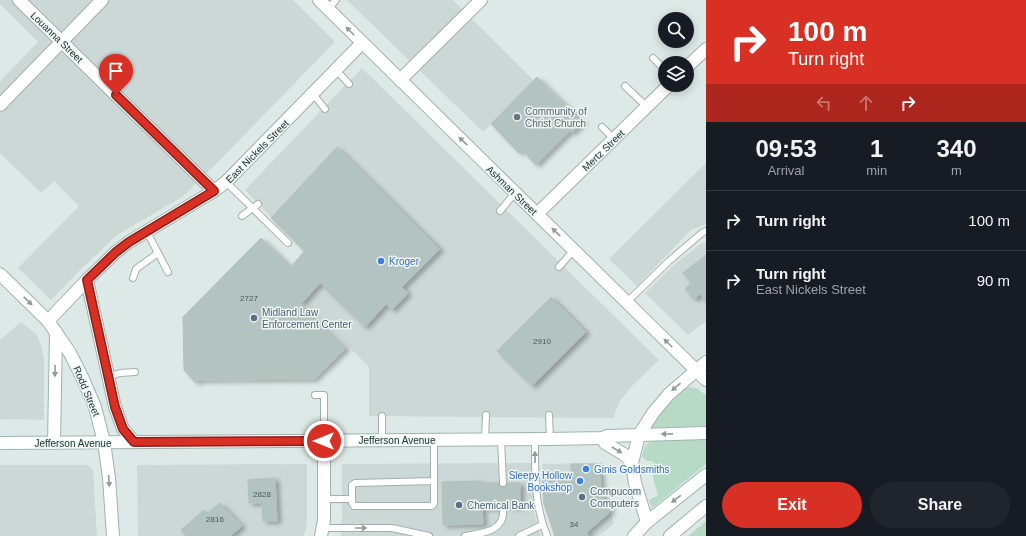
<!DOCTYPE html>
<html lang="en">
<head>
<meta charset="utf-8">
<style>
  :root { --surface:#171b24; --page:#20242c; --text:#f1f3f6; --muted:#9ea1a6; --line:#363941; --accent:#d93025 }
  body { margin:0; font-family:Helvetica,sans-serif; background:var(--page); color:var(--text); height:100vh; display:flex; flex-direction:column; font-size:15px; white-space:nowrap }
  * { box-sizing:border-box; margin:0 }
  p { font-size:13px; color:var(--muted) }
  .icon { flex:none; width:22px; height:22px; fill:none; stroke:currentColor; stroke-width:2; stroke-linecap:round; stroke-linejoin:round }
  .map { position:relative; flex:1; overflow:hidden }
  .side { display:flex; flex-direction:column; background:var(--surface); width:320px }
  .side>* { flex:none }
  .hud { background:#d93025; color:#fff; overflow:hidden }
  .controls { position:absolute; left:658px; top:12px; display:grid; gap:8px }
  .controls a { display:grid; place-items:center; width:36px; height:36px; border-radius:50%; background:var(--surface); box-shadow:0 2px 10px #0003; font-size:20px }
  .pin { position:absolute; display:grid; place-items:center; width:34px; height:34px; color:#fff; margin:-41px -17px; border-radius:50% 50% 50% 0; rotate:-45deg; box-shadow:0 0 4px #0007 }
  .pin .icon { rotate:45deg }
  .me { position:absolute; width:44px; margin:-22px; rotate:270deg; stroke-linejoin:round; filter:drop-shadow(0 0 3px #0008) }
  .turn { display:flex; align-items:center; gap:14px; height:84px; padding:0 16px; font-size:18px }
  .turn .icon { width:52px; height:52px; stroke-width:2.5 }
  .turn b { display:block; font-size:28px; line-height:34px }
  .lanes { display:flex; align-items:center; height:38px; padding:0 16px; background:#0003; justify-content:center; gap:20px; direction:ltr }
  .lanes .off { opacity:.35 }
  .eta { display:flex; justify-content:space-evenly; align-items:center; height:68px; text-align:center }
  .eta b { font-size:24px; font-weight:700; line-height:28px }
  .cta { display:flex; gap:8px; margin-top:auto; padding:8px 16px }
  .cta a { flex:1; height:46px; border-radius:24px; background:var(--accent); color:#fff; font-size:16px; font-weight:700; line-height:46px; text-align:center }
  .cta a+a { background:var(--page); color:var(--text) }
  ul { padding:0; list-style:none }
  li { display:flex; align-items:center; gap:12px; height:60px; padding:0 16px; border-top:1px solid var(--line) }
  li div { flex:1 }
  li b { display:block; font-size:15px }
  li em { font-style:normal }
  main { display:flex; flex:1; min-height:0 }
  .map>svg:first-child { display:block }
  .built { fill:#ccd8d5 }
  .green { fill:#b7dac7 }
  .building { fill:#b3c3bf; stroke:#b0c2be; filter:url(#shadow) }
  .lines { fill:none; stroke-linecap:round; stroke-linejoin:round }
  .lane-casing { stroke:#a1b0ae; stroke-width:8 }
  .street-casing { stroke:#a1b0ae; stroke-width:14 }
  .secondary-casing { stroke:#9db4b0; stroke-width:14 }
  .lane { stroke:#fff; stroke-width:6 }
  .street { stroke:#fff; stroke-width:12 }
  .secondary { stroke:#fff; stroke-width:12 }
  .oneway { fill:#909b9a }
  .route-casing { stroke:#8d1f18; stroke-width:10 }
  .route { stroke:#d93025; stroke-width:7 }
  .worship-dot { fill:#6b7280; stroke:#edf6f3; stroke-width:1.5 }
  .shop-dot { fill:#3f7fe0; stroke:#edf6f3; stroke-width:1.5 }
  .service-dot { fill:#5c6f8a; stroke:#edf6f3; stroke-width:1.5 }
  .labels { text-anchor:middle; stroke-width:3; stroke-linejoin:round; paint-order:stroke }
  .number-label { font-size:8px; fill:#455a58 }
  .street-label { font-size:10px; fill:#203736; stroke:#edf6f3 }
  .worship-label { font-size:10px; fill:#5b616d; stroke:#edf6f3; text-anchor:start }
  .shop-label { font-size:10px; fill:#366cbe; stroke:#edf6f3; text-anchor:start }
  .service-label { font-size:10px; fill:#4e5e75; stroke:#edf6f3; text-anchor:start }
</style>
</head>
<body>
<main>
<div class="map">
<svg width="706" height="536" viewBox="0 0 706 536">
  <defs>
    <filter id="shadow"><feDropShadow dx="4" dy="2.5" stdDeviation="2" flood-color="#0004"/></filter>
  </defs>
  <rect width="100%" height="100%" fill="#dde9e6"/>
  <g class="built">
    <path d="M0,0H293L335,42L215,165L182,197L117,235L79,271L51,300L18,268L79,206L54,181L41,193L0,153V81L38,42L0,4Z"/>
    <path d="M347,0H453L534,81L483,132Z"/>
    <path d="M362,68L659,360L631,387L620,401L613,418L369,416V367L281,279L303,251L245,190Z"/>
    <path d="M706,163V224L691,230L637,286L609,259Z"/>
    <path d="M706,242V321L688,335L645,293L675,264L699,245Z"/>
    <path d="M21,322L36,334L42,348L44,360V420L0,419V340Z"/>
    <path d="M531,463L533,498L535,516L541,536H341L342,513V464Z"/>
    <path d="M602,463L603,484L606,498L614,524L598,536H554L544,498L542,464Z"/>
    <path d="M307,464V520L306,530L303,536H138L137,465Z"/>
    <path d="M0,465H88L93,470L97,536H0Z"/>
  </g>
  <g class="green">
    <path d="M690,387L696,388L706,395V426L654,428L651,427C659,415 675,389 690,387Z"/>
    <path d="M706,438V464L652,508L649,500L658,495L653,478V461H647L642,457C643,452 644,446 648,443C658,436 693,438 706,438Z"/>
    <path d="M706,521V536H688Z"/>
  </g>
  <g class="building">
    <path d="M537,77L583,122L572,133L570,131L536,165L522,150L519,153L491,124Z"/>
    <path d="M337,147L440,249L402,287L408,293L392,310L386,304L365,327L320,283L301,304L346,348L314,379L199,380L196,383L184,370L183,317L261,238L291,267L305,251L271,218Z"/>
    <path d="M706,255V302L700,294L694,299L685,289L691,283L683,273Z"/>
    <path d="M551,297L586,332L532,386L497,351Z"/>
    <path d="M571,464H600L601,485L604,500L608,499L610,508V512L587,532L588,536H555L544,504L542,478L571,477Z"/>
    <path d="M275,478L277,521H263L262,503H249L248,480Z"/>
    <path d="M482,481V483H498L499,486L503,487H506L507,483H520V507H508L506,503H503L499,504L498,508H482L483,524L443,525L442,482Z"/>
    <path d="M220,503L242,526L230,536H186L181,530L204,510L207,514Z"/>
  </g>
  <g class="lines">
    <defs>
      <g id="lane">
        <path d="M328,9L336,0"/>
        <path d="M653,58L665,70"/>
        <path d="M336,70L349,84"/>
        <path d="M625,86L647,107"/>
        <path d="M313,94L325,109"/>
        <path d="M602,127L614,139"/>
        <path d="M226,182L288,243"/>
        <path d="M500,211L515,193"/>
        <path d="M242,216L258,204"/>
        <path d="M147,232L168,272"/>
        <path d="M559,267L574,250"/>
        <path d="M133,278L136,269L158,253"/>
        <path d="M627,302L669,261L702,233L706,231"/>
        <path d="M108,377L120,373L135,372"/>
        <path d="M315,395H324V441"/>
        <path d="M549,415L550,439"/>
        <path d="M535,439C535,472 534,505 547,536"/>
        <path d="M382,440V416"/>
        <path d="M434,440V503L432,506H354L352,503V485L355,483L434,481"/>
        <path d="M485,440L486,415"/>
        <path d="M501,440L503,483"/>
        <path d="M324,499H352"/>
        <path d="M322,528H392L429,536"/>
        <path d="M465,536C483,533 506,532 503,507"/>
        <path d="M519,536L542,525"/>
      </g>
      <g id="street">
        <path d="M19,0L214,191"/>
        <path d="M687,67L706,49"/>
        <path d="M400,80L481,0"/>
        <path d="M0,105L102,0"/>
        <path d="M537,214L669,85"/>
        <path d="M48,321L87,280L116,252L129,242L214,191L226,182L362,43"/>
        <path d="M602,438L605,443L625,455L632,463"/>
        <path d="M647,522L635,483L632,463L639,435L653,413L669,394L706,362"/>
        <path d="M321,536L324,520V441"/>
      </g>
      <g id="secondary">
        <path d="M319,0L706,380"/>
        <path d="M0,274L48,321L70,353L83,379L95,407L104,442L109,478L113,536"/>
        <path d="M87,280L115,407L123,429L134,442"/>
        <path d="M0,443L550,439L602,438L607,436L706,433"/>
        <path d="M54,443L56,332"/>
        <path d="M634,536L647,522L706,475"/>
        <path d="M670,536L706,506"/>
      </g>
    </defs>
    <use href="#lane" class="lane-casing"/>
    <use href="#street" class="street-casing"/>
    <use href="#secondary" class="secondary-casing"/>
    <use href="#lane" class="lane"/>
    <use href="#street" class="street"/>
    <use href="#secondary" class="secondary"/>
  </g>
  <defs><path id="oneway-solid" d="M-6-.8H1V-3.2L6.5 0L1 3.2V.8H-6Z"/></defs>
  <g class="oneway">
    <use href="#oneway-solid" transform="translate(350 31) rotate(-135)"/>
    <use href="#oneway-solid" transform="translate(463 141) rotate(-136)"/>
    <use href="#oneway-solid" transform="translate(556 232) rotate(-136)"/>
    <use href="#oneway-solid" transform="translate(28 301) rotate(44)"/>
    <use href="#oneway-solid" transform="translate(668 343) rotate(-135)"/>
    <use href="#oneway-solid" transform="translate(55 371) rotate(91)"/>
    <use href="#oneway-solid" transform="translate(676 387) rotate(139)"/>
    <use href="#oneway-solid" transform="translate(667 434) rotate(179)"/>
    <use href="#oneway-solid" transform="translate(617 450) rotate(30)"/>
    <use href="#oneway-solid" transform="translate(535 457) rotate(-91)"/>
    <use href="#oneway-solid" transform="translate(109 481) rotate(86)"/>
    <use href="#oneway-solid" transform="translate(676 499) rotate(142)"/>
    <use href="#oneway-solid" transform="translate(361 528)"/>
  </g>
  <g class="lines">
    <defs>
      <path id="route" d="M116,95L214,191L129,242L116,252L87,280L115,407L123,429L134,442L324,441"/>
    </defs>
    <use href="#route" class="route-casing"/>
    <use href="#route" class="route"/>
  </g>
  <circle class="worship-dot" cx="517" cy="117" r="4"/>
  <g class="shop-dot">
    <circle cx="381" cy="261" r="4"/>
    <circle cx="586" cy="469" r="4"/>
    <circle cx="580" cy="481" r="4"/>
  </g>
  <g class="service-dot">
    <circle cx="254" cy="318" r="4"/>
    <circle cx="582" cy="497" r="4"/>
    <circle cx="459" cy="505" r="4"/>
  </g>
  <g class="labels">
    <g class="number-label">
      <text x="249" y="301">2727</text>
      <text x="542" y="344">2910</text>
      <text x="262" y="497">2828</text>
      <text x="215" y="522">2816</text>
      <text x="574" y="527">34</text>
    </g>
    <g class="street-label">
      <text transform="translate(57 37) rotate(44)" y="4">Louanna Street</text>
      <text transform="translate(603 150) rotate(-44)" y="4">Mertz Street</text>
      <text transform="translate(257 151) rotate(-45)" y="4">East Nickels Street</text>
      <text transform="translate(512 190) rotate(44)" y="4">Ashman Street</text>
      <text transform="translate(87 391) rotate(67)" y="4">Rodd Street</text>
      <text x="397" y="444">Jefferson Avenue</text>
      <text x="73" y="447">Jefferson Avenue</text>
    </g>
    <g class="worship-label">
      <text x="525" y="115">Community of<tspan x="525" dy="12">Christ Church</tspan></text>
    </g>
    <g class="shop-label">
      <text x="389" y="265">Kroger</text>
      <text x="594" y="473">Ginis Goldsmiths</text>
      <text x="572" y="479" text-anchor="end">Sleepy Hollow<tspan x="572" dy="12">Bookshop</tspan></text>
    </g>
    <g class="service-label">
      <text x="262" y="316">Midland Law<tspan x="262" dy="12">Enforcement Center</tspan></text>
      <text x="590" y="495">Compucom<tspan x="590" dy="12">Computers</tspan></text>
      <text x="467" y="509">Chemical Bank</text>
    </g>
  </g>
</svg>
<div class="controls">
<a><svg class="icon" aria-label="search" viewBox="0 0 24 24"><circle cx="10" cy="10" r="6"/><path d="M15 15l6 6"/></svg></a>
<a><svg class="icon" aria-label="layers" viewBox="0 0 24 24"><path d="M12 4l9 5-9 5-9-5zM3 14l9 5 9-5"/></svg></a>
</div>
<div class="pin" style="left:116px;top:95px;background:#d93025"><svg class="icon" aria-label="arrive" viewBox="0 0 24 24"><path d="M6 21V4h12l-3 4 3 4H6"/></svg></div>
<svg class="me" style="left:324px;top:441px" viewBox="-20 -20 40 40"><circle r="17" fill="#d93025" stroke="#fff" stroke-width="3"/><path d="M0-11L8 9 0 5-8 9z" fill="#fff"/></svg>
</div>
<section class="side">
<div class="hud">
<div class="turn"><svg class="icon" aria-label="right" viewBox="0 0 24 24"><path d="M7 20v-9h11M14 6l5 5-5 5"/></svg><div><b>100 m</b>Turn right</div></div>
<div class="lanes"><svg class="icon off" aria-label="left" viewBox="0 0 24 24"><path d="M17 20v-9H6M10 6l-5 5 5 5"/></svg><svg class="icon off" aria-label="ahead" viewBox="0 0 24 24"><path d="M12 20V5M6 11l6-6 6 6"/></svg><svg class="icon" aria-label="right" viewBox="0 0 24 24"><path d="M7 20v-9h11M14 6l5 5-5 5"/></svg></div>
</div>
<div class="eta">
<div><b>09:53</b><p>Arrival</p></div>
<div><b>1</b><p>min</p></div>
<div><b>340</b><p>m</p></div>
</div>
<ul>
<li><svg class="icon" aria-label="right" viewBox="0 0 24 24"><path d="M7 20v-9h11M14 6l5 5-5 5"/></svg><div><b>Turn right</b></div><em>100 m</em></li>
<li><svg class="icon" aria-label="right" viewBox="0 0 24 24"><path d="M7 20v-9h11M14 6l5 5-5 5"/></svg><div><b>Turn right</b><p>East Nickels Street</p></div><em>90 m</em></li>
</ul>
<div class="cta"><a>Exit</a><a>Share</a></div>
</section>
</main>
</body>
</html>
